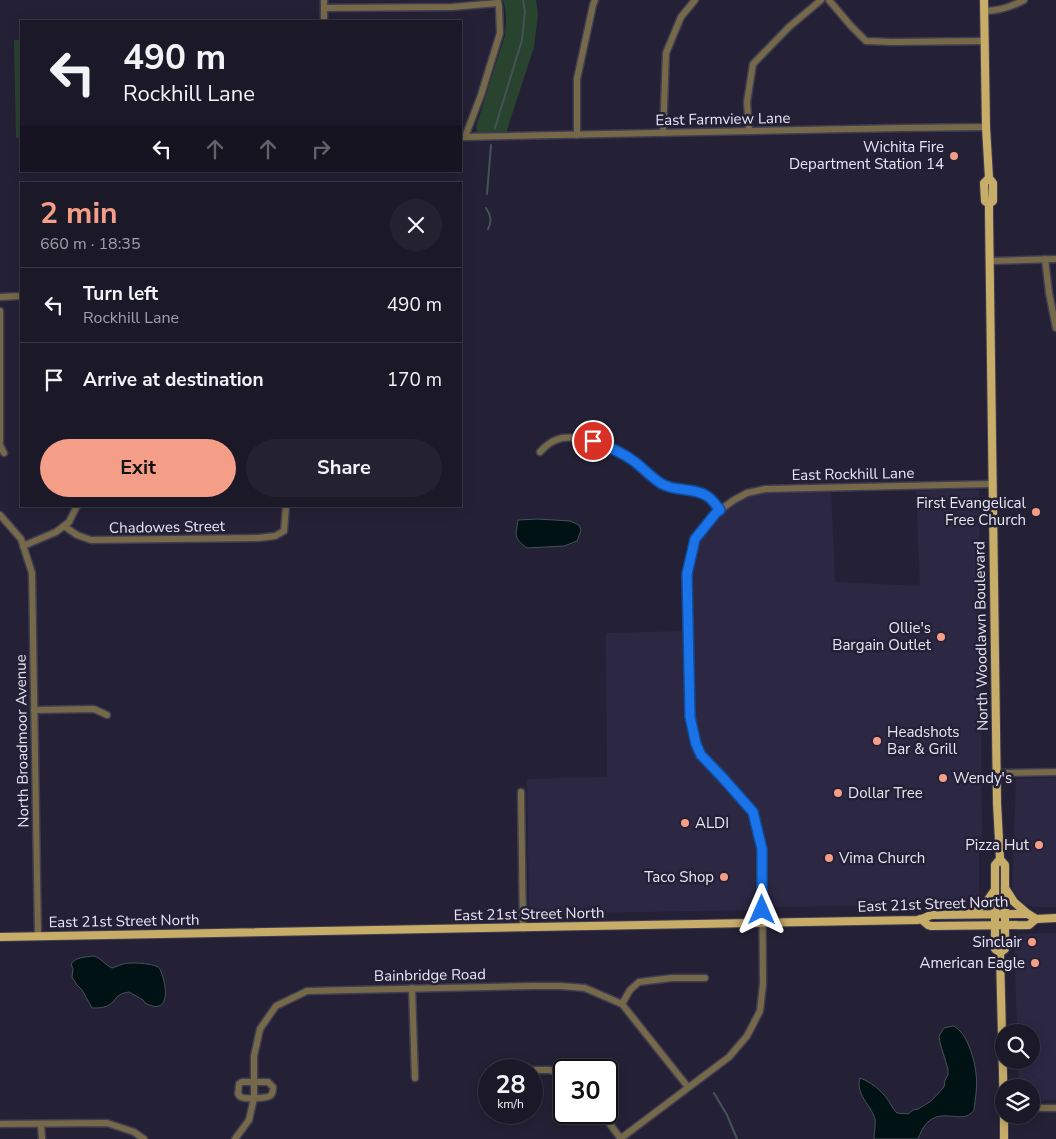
<!DOCTYPE html>
<html lang="en">
<head>
<meta charset="utf-8">
<style>
  :root { --surface:#1b1928; --page:#242230; --text:#f1f3f6; --muted:#a0a0a8; --line:#393845; --accent:#f49e88 }
  body { margin:0; font-family:"Nunito Sans",sans-serif; background:var(--page); color:var(--text); height:100vh; display:flex; flex-direction:column; font-size:19px; white-space:nowrap }
  * { box-sizing:border-box; margin:0 }
  p { font-size:16px; color:var(--muted) }
  .icon { flex:none; width:28px; height:28px; fill:none; stroke:currentColor; stroke-width:2; stroke-linecap:round; stroke-linejoin:round }
  .map { position:relative; flex:1; overflow:hidden }
  .side { position:absolute; left:20px; top:182px; width:442px; height:325px; display:flex; flex-direction:column; background:var(--surface); border-radius:0px; box-shadow:0 2px 12px #0003,0 0 0 1px var(--line) }
  .side>* { flex:none }
  .banner { position:absolute; left:20px; top:20px; width:442px; height:152px; border-radius:0px; box-shadow:0 2px 12px #0003,0 0 0 1px var(--line); background:#1b1928; color:var(--text); overflow:hidden }
  .controls { position:absolute; left:995px; top:1024px; display:grid; gap:10px }
  .controls a { display:grid; place-items:center; width:45px; height:45px; border-radius:50%; background:var(--surface); box-shadow:0 2px 12px #0003,0 0 0 1px var(--line); font-size:25px }
  .speed { position:absolute; left:478px; top:1059px; display:flex; gap:10px; font-size:25px; font-weight:700; text-align:center }
  .speed>* { display:grid; place-content:center; width:65px; height:65px; border-radius:50%; background:var(--surface); box-shadow:0 2px 12px #0003,0 0 0 1px var(--line); line-height:1 }
  .speed small { font-size:12px; font-weight:400 }
  .speed .limit { border:2px solid #111; border-radius:8px; background:#fff; color:#111 }
  .pin { position:absolute; display:grid; place-items:center; width:42px; height:42px; color:#fff; margin:-21px; border:2px solid #fff; border-radius:50%; box-shadow:0 1px 5px #0007 }
  .me { position:absolute; width:55px; margin:-28px; rotate:0deg; stroke-linejoin:round; filter:drop-shadow(0 0 4px #0008) }
  .turn { display:flex; align-items:center; gap:18px; height:105px; padding:0 20px; font-size:22px }
  .turn .icon { width:65px; height:65px; stroke-width:2.5 }
  .turn b { display:block; font-size:35px; line-height:42px }
  .lanes { display:flex; align-items:center; height:48px; padding:0 20px; background:#0003; justify-content:center; gap:25px; direction:ltr }
  .lanes .off { opacity:.35 }
  .round { display:grid; place-items:center; flex:none; width:52px; height:52px; border-radius:26px; background:var(--page) }
  .headline { display:flex; align-items:center; justify-content:space-between; height:85px; padding:0 20px }
  h1 { font-size:30px; font-weight:700; line-height:38px; color:var(--accent) }
  .cta { display:flex; gap:10px; margin-top:auto; padding:10px 20px }
  .cta a { flex:1; height:58px; border-radius:30px; background:var(--accent); color:#111; font-size:20px; font-weight:700; line-height:58px; text-align:center }
  .cta a+a { background:var(--page); color:var(--text) }
  ul { padding:0; list-style:none }
  li { display:flex; align-items:center; gap:15px; height:75px; padding:0 20px; border-top:1px solid var(--line) }
  li div { flex:1 }
  li b { display:block; font-size:19px }
  li em { font-style:normal }
  .map>svg:first-child { display:block }
  .built { fill:#2c2844 }
  .green { fill:#29442e }
  .water { fill:#001213; stroke:#455257 }
  .lines { fill:none; stroke-linecap:round; stroke-linejoin:round }
  .stream { stroke:#455257; stroke-width:2 }
  .minor-casing { stroke:#3f3d51; stroke-width:9 }
  .major-casing { stroke:#3f3d51; stroke-width:10 }
  .minor { stroke:#756949; stroke-width:6 }
  .major { stroke:#c8ad69; stroke-width:8 }
  .route-casing { stroke:#114b97; stroke-width:12 }
  .route { stroke:#1a73e8; stroke-width:9 }
  .poi-dot { fill:#f49e88; stroke:#242136; stroke-width:2 }
  .labels { text-anchor:middle; stroke-width:5; stroke-linejoin:round; paint-order:stroke }
  .street-label { font-size:15px; fill:#e7e6f5; stroke:#242136 }
  .poi-label { font-size:15px; fill:#e7e6f5; stroke:#242136; text-anchor:end }
</style>
</head>
<body>
<div class="map">
<svg width="1056" height="1139" viewBox="0 0 1056 1139">
  <rect width="100%" height="100%" fill="#242136"/>
  <g class="built">
    <path d="M831,487L835,582L920,586L916,491L979,490L982,836L979,847V899L933,901L907,905L774,907L753,910L529,914L527,779L607,777L606,633L688,631L687,574L695,539L720,510L765,489Z"/>
    <path d="M1056,778V907H1032L1024,904L1012,891L1016,779Z"/>
    <path d="M1056,933V1100L1031,1101V1088L1019,1087L1018,1060H1031V1032H1017L1014,934Z"/>
  </g>
  <g class="green">
    <path d="M503,0H536L538,14L534,47L506,133L481,134L477,133L476,127L481,111L505,35C506,23 507,12 503,0Z"/>
    <path d="M14,40H21V138H16Z"/>
  </g>
  <g class="water">
    <path d="M538,519L570,521L579,525L581,530L577,541L564,546L527,548C513,538 516,535 518,520Z"/>
    <path d="M94,956C101,958 105,965 112,968C116,967 119,965 123,964C130,962 151,963 158,967C163,969 177,1020 145,1003L143,1000L129,992C115,994 118,999 109,1005C104,1008 97,1008 92,1008L82,990L77,985L72,977L73,969L71,964C75,957 86,957 94,956Z"/>
    <path d="M953,1026C967,1031 975,1061 976,1074C978,1086 975,1099 974,1110C961,1129 933,1097 918,1139H874C874,1133 876,1124 875,1119C871,1105 855,1094 860,1078C871,1082 881,1090 888,1100C891,1105 893,1109 897,1113L908,1114L913,1110L918,1109L931,1101L944,1087L945,1080L948,1075V1069L940,1043L939,1036L944,1028Z"/>
  </g>
  <g class="lines">
    <g class="stream">
      <path d="M495,128L522,40L525,11L523,0"/>
      <path d="M487,194L491,145"/>
      <path d="M486,208C491,215 492,222 488,229"/>
      <path d="M714,1093L727,1115L737,1139"/>
    </g>
    <defs>
      <g id="minor">
        <path d="M829,0L851,26L866,41L892,42L984,41"/>
        <path d="M324,8L452,7L498,3"/>
        <path d="M984,11C999,11 1011,7 1024,0"/>
        <path d="M324,21V0"/>
        <path d="M749,131L747,102L753,64L789,27L821,0"/>
        <path d="M663,133L666,53L681,17L695,0"/>
        <path d="M577,135V79L593,5L595,0"/>
        <path d="M461,137L901,128L986,127"/>
        <path d="M465,137L481,95L500,33L499,7L498,1"/>
        <path d="M1045,259L1049,293L1056,328"/>
        <path d="M990,261L1056,259"/>
        <path d="M0,297L21,296"/>
        <path d="M0,311V441"/>
        <path d="M0,445L4,453"/>
        <path d="M540,452C546,445 553,440 562,438C580,435 612,447 627,457C640,465 650,478 663,485C677,492 694,487 707,496C712,499 716,505 720,510"/>
        <path d="M0,515L21,539L32,573L38,936"/>
        <path d="M64,526L77,535L91,540L258,538L275,536L284,531L286,506"/>
        <path d="M23,546L56,532L69,522L77,506"/>
        <path d="M34,710L94,709L107,715"/>
        <path d="M997,773L1056,772"/>
        <path d="M521,792L523,928"/>
        <path d="M412,988L415,1078"/>
        <path d="M622,1004L630,990L639,982L672,978H705"/>
        <path d="M502,1070H549L564,1073"/>
        <path d="M242,1082H268L273,1087C273,1090 273,1093 271,1095C268,1099 244,1099 241,1097C239,1096 239,1095 238,1094L239,1084Z"/>
        <path d="M1031,1108H1056"/>
        <path d="M601,1112L621,1139"/>
        <path d="M0,1124L107,1123L134,1132L144,1139"/>
        <path d="M41,1124L42,1139"/>
        <path d="M235,1139L249,1120L254,1098V1056L260,1029L276,1006L307,991L533,986H560L585,988L622,1004L688,1087"/>
        <path d="M620,1139L729,1057L747,1036L760,1011L763,984L762,849L753,812L722,777L701,755L696,745L690,717L687,574L695,539L716,513L734,500L747,493L765,489L992,484"/>
      </g>
      <g id="major">
        <path d="M984,0L986,127L989,178L993,183V201L989,204"/>
        <path d="M989,178L984,183L985,201L989,204V214L997,803L1000,859L1005,865V949L1000,953"/>
        <path d="M1000,859L995,865V949L1000,953V955L1004,1114"/>
        <path d="M1005,888L1014,902L1028,914"/>
        <path d="M969,914L985,904L994,891"/>
        <path d="M921,919L928,925L931,926L1029,925L1036,919"/>
        <path d="M0,937L917,920L922,919L931,915L1028,914L1036,919L1056,918"/>
        <path d="M1004,1115V1139"/>
      </g>
    </defs>
    <use href="#minor" class="minor-casing"/>
    <use href="#major" class="major-casing"/>
    <use href="#minor" class="minor"/>
    <use href="#major" class="major"/>
  </g>
  <g class="lines">
    <defs>
      <path id="route" d="M593,441C607,446 622,452 635,462C644,469 652,478 662,484C676,492 693,487 707,496C712,499 716,505 720,510L716,513L695,539L687,574L690,717L696,744L701,755L722,777L753,812L762,849V910"/>
    </defs>
    <use href="#route" class="route-casing"/>
    <use href="#route" class="route"/>
  </g>
  <g class="poi-dot">
    <circle cx="954" cy="156" r="5"/>
    <circle cx="1036" cy="512" r="5"/>
    <circle cx="941" cy="637" r="5"/>
    <circle cx="877" cy="741" r="5"/>
    <circle cx="943" cy="778" r="5"/>
    <circle cx="838" cy="793" r="5"/>
    <circle cx="685" cy="823" r="5"/>
    <circle cx="1039" cy="845" r="5"/>
    <circle cx="829" cy="858" r="5"/>
    <circle cx="724" cy="877" r="5"/>
    <circle cx="1032" cy="942" r="5"/>
    <circle cx="1035" cy="963" r="5"/>
  </g>
  <g class="labels">
    <g class="street-label">
      <text transform="translate(723 119) rotate(-1)" y="5">East Farmview Lane</text>
      <text transform="translate(853 474) rotate(-1)" y="5">East Rockhill Lane</text>
      <text transform="translate(167 527) rotate(-1)" y="5">Chadowes Street</text>
      <text transform="translate(981 636) rotate(-91)" y="5">North Woodlawn Boulevard</text>
      <text transform="translate(22 741) rotate(-91)" y="5">North Broadmoor Avenue</text>
      <text transform="translate(933 904) rotate(-2)" y="5">East 21st Street North</text>
      <text transform="translate(529 914) rotate(-1)" y="5">East 21st Street North</text>
      <text transform="translate(124 921) rotate(-1)" y="5">East 21st Street North</text>
      <text transform="translate(430 975) rotate(-1)" y="5">Bainbridge Road</text>
    </g>
    <g class="poi-label">
      <text x="944" y="152">Wichita Fire<tspan x="944" dy="17">Department Station 14</tspan></text>
      <text x="1026" y="508">First Evangelical<tspan x="1026" dy="17">Free Church</tspan></text>
      <text x="931" y="633">Ollie's<tspan x="931" dy="17">Bargain Outlet</tspan></text>
      <text x="887" y="737" text-anchor="start">Headshots<tspan x="887" dy="17">Bar &amp; Grill</tspan></text>
      <text x="953" y="783" text-anchor="start">Wendy's</text>
      <text x="848" y="798" text-anchor="start">Dollar Tree</text>
      <text x="695" y="828" text-anchor="start">ALDI</text>
      <text x="1029" y="850">Pizza Hut</text>
      <text x="839" y="863" text-anchor="start">Vima Church</text>
      <text x="714" y="882">Taco Shop</text>
      <text x="1022" y="947">Sinclair</text>
      <text x="1025" y="968">American Eagle</text>
    </g>
  </g>
</svg>
<div class="controls">
<a><svg class="icon" aria-label="search" viewBox="0 0 24 24"><circle cx="10" cy="10" r="6"/><path d="M15 15l6 6"/></svg></a>
<a><svg class="icon" aria-label="layers" viewBox="0 0 24 24"><path d="M12 4l9 5-9 5-9-5zM3 14l9 5 9-5"/></svg></a>
</div>
<div class="speed"><div>28<small>km/h</small></div><div class="limit">30</div></div>
<div class="pin" style="left:593px;top:441px;background:#d93025"><svg class="icon" aria-label="arrive" viewBox="0 0 24 24"><path d="M6 21V4h12l-3 4 3 4H6"/></svg></div>
<svg class="me" style="left:762px;top:910px" viewBox="-20 -20 40 40"><path d="M0-17L14 15 0 8-14 15z" fill="#1a73e8" stroke="#fff" stroke-width="4"/></svg>
<div class="banner">
<div class="turn"><svg class="icon" aria-label="left" viewBox="0 0 24 24"><path d="M17 20v-9H6M10 6l-5 5 5 5"/></svg><div><b>490 m</b>Rockhill Lane</div></div>
<div class="lanes"><svg class="icon" aria-label="left" viewBox="0 0 24 24"><path d="M17 20v-9H6M10 6l-5 5 5 5"/></svg><svg class="icon off" aria-label="ahead" viewBox="0 0 24 24"><path d="M12 20V5M6 11l6-6 6 6"/></svg><svg class="icon off" aria-label="ahead" viewBox="0 0 24 24"><path d="M12 20V5M6 11l6-6 6 6"/></svg><svg class="icon off" aria-label="right" viewBox="0 0 24 24"><path d="M7 20v-9h11M14 6l5 5-5 5"/></svg></div>
</div>
<section class="side">
<div class="headline"><div><h1>2 min</h1><p>660 m · 18:35</p></div><a class="round"><svg class="icon" aria-label="close" viewBox="0 0 24 24"><path d="M6 6l12 12M18 6L6 18"/></svg></a></div>
<ul>
<li><svg class="icon" aria-label="left" viewBox="0 0 24 24"><path d="M17 20v-9H6M10 6l-5 5 5 5"/></svg><div><b>Turn left</b><p>Rockhill Lane</p></div><em>490 m</em></li>
<li><svg class="icon" aria-label="arrive" viewBox="0 0 24 24"><path d="M6 21V4h12l-3 4 3 4H6"/></svg><div><b>Arrive at destination</b></div><em>170 m</em></li>
</ul>
<div class="cta"><a>Exit</a><a>Share</a></div>
</section>
</div>
</body>
</html>
